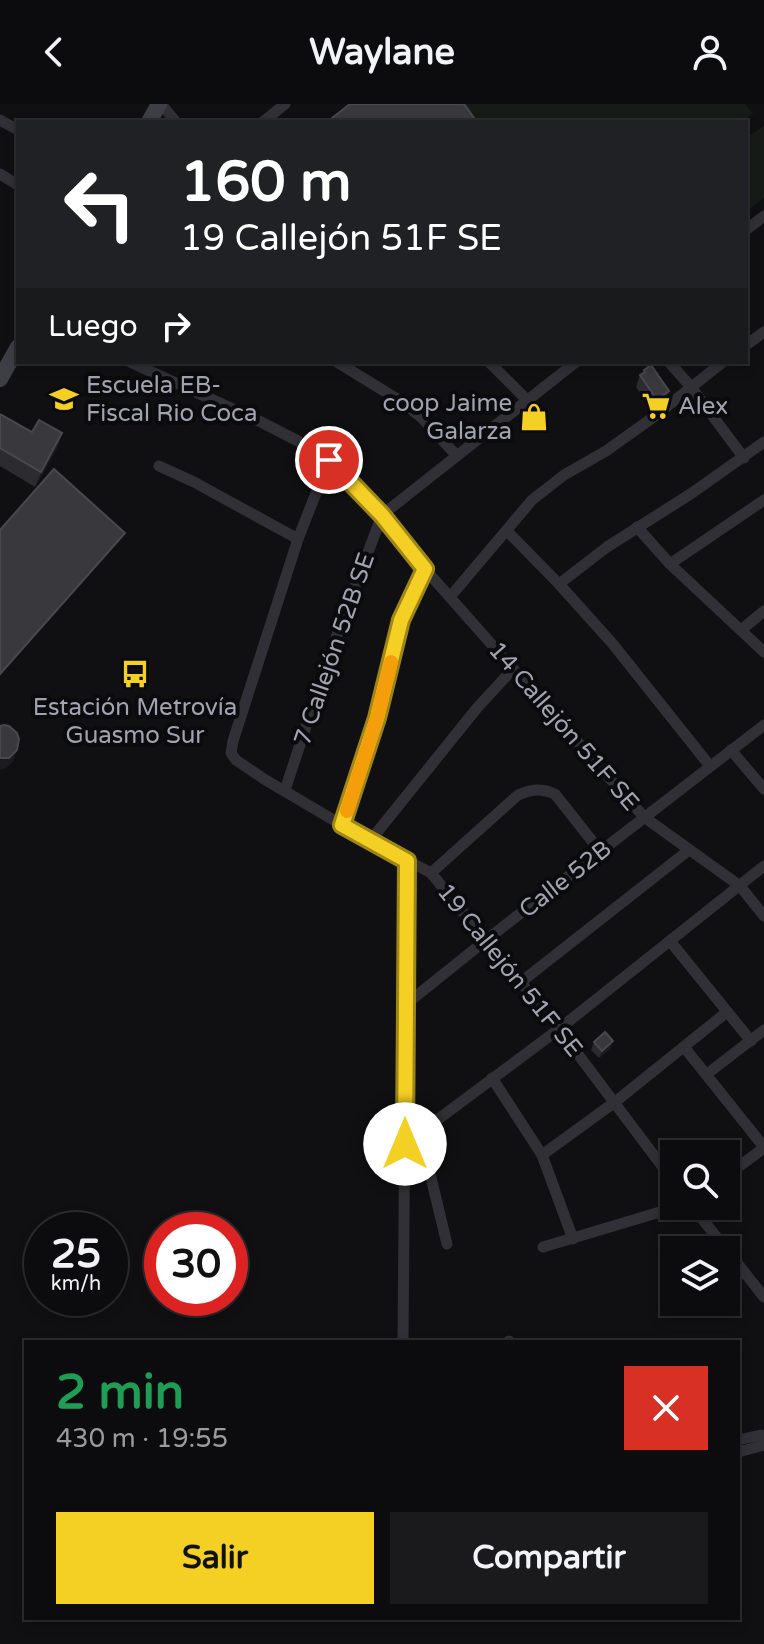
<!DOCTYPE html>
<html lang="es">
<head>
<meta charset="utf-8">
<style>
  :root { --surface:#0c0b0d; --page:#1a191b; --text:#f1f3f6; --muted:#9a9b9d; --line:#2c2b2e; --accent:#f4cf24 }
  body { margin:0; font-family:"Varela Round",sans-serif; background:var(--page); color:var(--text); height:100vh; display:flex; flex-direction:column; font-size:30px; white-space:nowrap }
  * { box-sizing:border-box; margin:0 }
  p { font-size:26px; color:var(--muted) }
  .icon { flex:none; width:44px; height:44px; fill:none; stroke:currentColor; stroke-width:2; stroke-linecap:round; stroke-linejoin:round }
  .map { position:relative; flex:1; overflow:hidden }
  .panel { position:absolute; left:24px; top:1236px; width:716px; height:280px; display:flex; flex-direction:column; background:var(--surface); border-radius:0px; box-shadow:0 4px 12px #0003,0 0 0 2px var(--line) }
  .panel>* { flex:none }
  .guide { position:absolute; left:16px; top:16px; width:732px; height:244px; border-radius:0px; box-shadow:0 4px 12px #0003,0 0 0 2px var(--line); background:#202124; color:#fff; overflow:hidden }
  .tools { position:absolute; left:660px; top:1036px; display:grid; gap:16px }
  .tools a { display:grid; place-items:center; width:80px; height:80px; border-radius:0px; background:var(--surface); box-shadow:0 4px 12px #0003,0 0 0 2px var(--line); font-size:40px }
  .speed { position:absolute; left:24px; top:1108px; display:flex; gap:16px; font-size:40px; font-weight:700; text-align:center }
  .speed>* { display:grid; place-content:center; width:104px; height:104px; border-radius:50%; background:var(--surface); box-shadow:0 4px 12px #0003,0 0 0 2px var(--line); line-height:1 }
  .speed small { font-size:20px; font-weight:400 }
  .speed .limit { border:12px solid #d22; background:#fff; color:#111 }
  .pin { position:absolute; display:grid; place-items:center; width:68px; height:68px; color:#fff; margin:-34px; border:4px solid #fff; border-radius:50%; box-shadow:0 2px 8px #0007 }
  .me { position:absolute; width:88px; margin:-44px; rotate:0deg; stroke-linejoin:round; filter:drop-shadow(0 0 6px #0008) }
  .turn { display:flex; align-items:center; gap:28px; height:168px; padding:0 32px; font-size:36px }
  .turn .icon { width:104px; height:104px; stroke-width:2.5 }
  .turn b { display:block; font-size:56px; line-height:68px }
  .then { display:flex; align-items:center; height:76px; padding:0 32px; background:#0003; gap:16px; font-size:30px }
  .round { display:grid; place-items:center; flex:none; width:84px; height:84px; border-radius:0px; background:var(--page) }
  .headline { display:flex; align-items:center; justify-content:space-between; height:136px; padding:0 32px }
  h1 { font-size:48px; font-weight:800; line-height:60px; color:#1e9e55 }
  .button { display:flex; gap:16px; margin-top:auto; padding:16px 32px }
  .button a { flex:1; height:92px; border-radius:0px; background:var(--accent); color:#111; font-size:32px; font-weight:800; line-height:92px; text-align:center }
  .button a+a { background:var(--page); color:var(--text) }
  header { display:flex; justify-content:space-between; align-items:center; height:104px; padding:0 32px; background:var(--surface); font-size:36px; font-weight:800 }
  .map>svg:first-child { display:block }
  .green { fill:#161b18 }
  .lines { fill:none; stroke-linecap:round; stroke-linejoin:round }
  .street { stroke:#303036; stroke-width:11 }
  .secondary { stroke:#3e3f46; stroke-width:16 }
  .wall { fill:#2c2b2f }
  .shaded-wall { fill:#1b1a1d }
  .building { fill:#38383d; stroke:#48494f; stroke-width:2 }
  .route-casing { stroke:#9f8717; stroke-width:20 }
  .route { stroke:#f4cf24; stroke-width:14 }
  .slow { stroke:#f59e0b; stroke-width:14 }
  .labels { text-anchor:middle; stroke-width:8; stroke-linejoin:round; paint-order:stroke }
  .poi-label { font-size:24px; fill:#a0a3b2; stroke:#0b0a0c; text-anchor:start }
  .street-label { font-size:24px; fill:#a0a3b2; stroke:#0b0a0c }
</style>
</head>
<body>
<header><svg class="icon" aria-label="back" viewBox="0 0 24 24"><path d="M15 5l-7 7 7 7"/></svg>Waylane<svg class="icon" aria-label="person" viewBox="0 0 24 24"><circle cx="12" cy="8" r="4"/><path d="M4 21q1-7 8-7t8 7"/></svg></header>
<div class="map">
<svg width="764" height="1540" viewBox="0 0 764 1540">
  <rect width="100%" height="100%" fill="#100f11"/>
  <g class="green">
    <path d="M455,0H745L753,10L742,18H468Z"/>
    <path d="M764,22V94L746,108V34Z"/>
  </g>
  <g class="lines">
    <g class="street">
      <path d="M161,0L176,18"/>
      <path d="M0,16L18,26"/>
      <path d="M263,18L285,0"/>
      <path d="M0,70L18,81"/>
      <path d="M746,126L764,112"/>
      <path d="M746,241L764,228"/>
      <path d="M130,258L259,317L298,337L329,356L382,411L425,465L644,713L740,782L764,812"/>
      <path d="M337,258L402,298L422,314L457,352"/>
      <path d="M489,258L527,296"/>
      <path d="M669,258L691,283L744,354"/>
      <path d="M329,356L298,435L233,637L231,649L236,656L264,675L342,721L431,769L559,925L674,1078"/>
      <path d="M159,362L194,378L298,435"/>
      <path d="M637,423L670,460L764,548"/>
      <path d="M507,427L559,480L612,539L710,662"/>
      <path d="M670,460L764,396"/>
      <path d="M559,480L607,443L692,389L764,338"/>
      <path d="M450,493L532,396L564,371L606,347L655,312L723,258"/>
      <path d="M741,526L764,507"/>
      <path d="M731,646L764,685"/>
      <path d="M285,686L331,547L382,411L576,258"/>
      <path d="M342,721L377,614L401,516L425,465"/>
      <path d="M370,737L477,604L513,565"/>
      <path d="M431,769L518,691C532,685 541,684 555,690L600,747"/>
      <path d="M670,837L751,937"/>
      <path d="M521,878L689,746"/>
      <path d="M405,901L486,836L764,621"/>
      <path d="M684,943L764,1043"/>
      <path d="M707,970L764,926"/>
      <path d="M492,974L542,1051L573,1135"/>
      <path d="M420,1028L447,1140"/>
      <path d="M405,1040L559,925L764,762"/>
      <path d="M542,1051L615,998L727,908"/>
      <path d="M726,1072L764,1044"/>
      <path d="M692,1102L764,1193"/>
      <path d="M543,1143L680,1102"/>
      <path d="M509,1237V1238"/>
      <path d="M403,1238L407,757"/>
      <path d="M738,1336L761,1331L764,1332"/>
      <path d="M738,1348L764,1341"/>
    </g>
    <g class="secondary">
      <path d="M149,18L159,0"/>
      <path d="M0,275L18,243"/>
    </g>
  </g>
  <g class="wall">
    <path d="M644,266L669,287L665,298L653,307L636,283L640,271L643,269Z"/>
    <path d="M0,310L32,328L62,329L57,344L35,383L0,362Z"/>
    <path d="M613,937L610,945L599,954L591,946L594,938Z"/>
  </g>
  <g class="shaded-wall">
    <path d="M669,287L665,298L653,307L657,296Z"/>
    <path d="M62,329L57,344L35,383L41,368Z"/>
    <path d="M125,429L123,432L0,572V570Z"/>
    <path d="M17,646L13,658L5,665L0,666V654Z"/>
    <path d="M613,937L610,945L599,954L602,947Z"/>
  </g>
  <g class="building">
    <path d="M350,0H464L477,18H327Z"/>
    <path d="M651,261L669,287L657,296L640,271L645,268L644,266Z"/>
    <path d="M0,310L32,328L39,316L62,329L41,368L0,344Z"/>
    <path d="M54,365L125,429L0,570V426Z"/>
    <path d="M4,621L9,622L17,629L19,635L17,646L9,654H0V622Z"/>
    <path d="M605,928L613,937L602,947L594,938Z"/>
    <path d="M707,1036L717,1050H690Z"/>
  </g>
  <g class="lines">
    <defs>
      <path id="route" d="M329,356L382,411L425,465L401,516L377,614L342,721L407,757L405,1040"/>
    </defs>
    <use href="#route" class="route-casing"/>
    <use href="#route" class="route"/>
    <path class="slow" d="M347,707L377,614L391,558"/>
  </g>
  <defs>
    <symbol id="school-bare" viewBox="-9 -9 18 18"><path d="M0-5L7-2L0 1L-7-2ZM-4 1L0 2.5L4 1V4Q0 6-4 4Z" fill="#f4cf24" stroke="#0b0a0c" stroke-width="2.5" paint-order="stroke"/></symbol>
    <symbol id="supermarket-bare" viewBox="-9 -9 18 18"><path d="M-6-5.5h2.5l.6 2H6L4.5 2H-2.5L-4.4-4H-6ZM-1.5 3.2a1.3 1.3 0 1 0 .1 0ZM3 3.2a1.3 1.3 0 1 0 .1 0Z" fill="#f4cf24" stroke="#0b0a0c" stroke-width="2.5" paint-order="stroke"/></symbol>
    <symbol id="shop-bare" viewBox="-9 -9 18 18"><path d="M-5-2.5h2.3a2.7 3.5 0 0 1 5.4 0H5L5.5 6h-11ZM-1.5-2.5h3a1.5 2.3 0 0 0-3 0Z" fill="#f4cf24" stroke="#0b0a0c" stroke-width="2.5" paint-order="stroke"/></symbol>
    <symbol id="bus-bare" viewBox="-9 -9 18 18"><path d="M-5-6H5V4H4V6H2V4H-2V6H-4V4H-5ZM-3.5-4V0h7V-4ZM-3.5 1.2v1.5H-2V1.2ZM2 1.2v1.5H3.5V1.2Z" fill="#f4cf24" stroke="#0b0a0c" stroke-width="2.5" paint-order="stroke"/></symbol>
  </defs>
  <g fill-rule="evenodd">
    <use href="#school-bare" x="44" y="275" width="40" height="40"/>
    <use href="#supermarket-bare" x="636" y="282" width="40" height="40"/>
    <use href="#shop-bare" x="514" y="293" width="40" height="40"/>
    <use href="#bus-bare" x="115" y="550" width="40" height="40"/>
  </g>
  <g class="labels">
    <g class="poi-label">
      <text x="86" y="289">Escuela EB-<tspan x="86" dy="28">Fiscal Rio Coca</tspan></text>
      <text x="512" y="307" text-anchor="end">coop Jaime<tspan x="512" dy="28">Galarza</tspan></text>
      <text x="678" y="310">Alex</text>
      <text x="135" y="611" text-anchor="middle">Estación Metrovía<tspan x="135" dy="28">Guasmo Sur</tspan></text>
    </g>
    <g class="street-label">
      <text transform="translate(334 545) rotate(-71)" y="8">7 Callejón 52B SE</text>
      <text transform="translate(564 622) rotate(49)" y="8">14 Callejón 51F SE</text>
      <text transform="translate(565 775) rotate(-38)" y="8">Calle 52B</text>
      <text transform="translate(510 866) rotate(51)" y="8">19 Callejón 51F SE</text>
    </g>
  </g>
</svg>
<div class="tools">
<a><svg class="icon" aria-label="search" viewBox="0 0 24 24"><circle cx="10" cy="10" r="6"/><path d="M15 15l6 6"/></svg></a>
<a><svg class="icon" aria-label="layers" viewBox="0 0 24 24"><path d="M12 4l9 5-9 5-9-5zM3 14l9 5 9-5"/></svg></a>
</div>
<div class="speed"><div>25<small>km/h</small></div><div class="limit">30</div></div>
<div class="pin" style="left:329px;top:356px;background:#d93025"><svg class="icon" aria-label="arrive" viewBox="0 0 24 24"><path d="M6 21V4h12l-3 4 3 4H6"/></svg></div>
<svg class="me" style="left:405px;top:1040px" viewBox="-20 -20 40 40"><circle r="19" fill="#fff"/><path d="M0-13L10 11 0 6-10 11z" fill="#f4cf24"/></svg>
<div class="guide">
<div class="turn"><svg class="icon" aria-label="left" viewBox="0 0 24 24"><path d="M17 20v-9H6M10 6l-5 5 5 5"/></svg><div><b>160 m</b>19 Callejón 51F SE</div></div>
<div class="then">Luego<svg class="icon" aria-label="right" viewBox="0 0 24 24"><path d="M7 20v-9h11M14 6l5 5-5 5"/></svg></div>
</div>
<section class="panel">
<div class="headline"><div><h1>2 min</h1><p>430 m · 19:55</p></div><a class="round" style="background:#d93025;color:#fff"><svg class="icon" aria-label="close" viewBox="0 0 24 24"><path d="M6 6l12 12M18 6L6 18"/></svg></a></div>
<div class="button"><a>Salir</a><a>Compartir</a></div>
</section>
</div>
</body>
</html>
